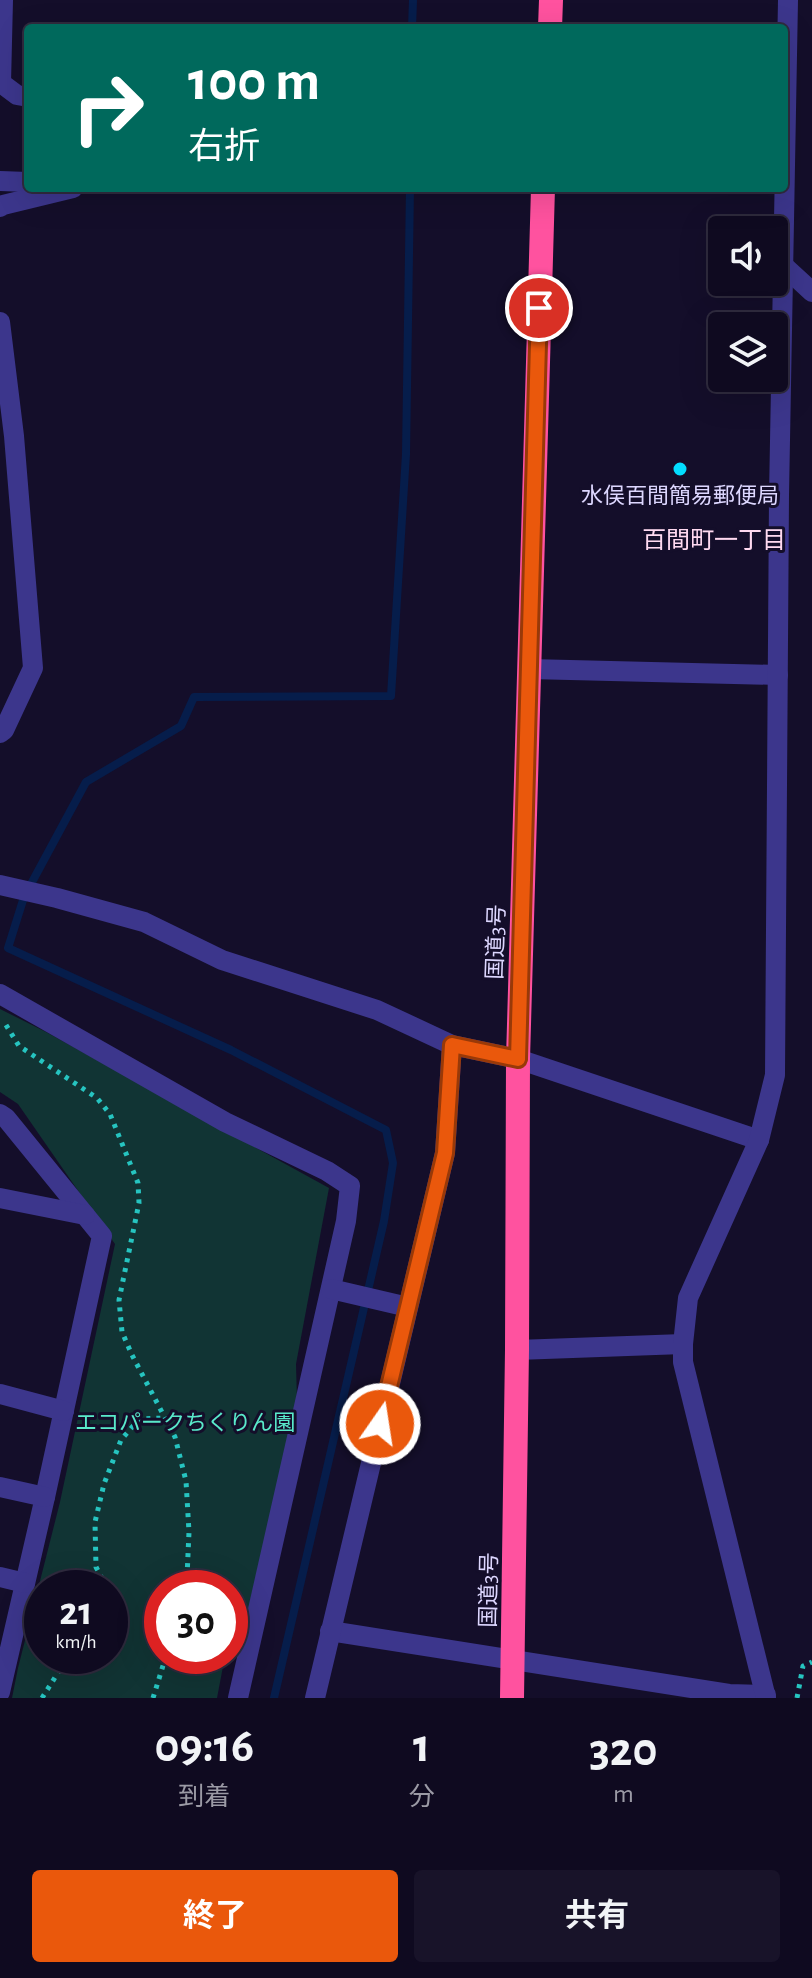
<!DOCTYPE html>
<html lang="ja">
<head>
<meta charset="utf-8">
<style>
  :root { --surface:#0f0a20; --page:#181329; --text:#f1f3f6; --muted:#9b9aa5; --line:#2f2b3e; --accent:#ea580c }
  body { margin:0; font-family:"Alegreya Sans","Noto Sans JP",sans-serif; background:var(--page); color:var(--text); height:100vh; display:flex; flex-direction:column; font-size:30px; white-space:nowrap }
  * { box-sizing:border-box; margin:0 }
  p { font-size:26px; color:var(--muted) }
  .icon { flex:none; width:44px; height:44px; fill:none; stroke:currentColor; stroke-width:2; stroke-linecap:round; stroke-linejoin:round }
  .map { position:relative; height:1698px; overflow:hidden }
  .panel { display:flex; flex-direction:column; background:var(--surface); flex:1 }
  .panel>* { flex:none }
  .top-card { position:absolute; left:24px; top:24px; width:764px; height:168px; border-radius:8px; box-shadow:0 8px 32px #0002,0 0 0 2px var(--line); background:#00695c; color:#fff; overflow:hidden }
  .controls { position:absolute; left:708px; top:216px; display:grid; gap:16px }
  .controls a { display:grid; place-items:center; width:80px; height:80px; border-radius:8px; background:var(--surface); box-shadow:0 8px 32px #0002,0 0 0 2px var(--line); font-size:40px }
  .speed { position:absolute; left:24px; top:1570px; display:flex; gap:16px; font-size:40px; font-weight:700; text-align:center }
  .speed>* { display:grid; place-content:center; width:104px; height:104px; border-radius:50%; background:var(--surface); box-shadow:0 8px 32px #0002,0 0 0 2px var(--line); line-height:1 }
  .speed small { font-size:20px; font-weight:400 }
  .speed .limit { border:12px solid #d22; background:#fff; color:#111 }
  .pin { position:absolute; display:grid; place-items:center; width:68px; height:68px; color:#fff; margin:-34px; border:4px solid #fff; border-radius:50%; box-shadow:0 2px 8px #0007 }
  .me { position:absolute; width:88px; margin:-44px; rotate:13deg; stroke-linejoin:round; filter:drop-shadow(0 0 6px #0008) }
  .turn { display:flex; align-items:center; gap:28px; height:168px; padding:0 32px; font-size:36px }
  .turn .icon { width:104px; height:104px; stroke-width:2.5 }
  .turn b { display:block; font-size:56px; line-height:68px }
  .eta { display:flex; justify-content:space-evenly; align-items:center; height:136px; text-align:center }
  .eta b { font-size:48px; font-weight:700; line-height:56px }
  .cta { display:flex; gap:16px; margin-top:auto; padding:16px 32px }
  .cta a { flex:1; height:92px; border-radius:8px; background:var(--accent); color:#fff; font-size:32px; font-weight:700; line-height:92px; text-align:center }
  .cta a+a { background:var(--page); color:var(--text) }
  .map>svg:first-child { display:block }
  .green { fill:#113434; fill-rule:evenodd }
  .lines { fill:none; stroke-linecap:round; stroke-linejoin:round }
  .stream { stroke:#061d4b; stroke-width:8 }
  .path { stroke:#26c4c0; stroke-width:5; stroke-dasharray:4 6; stroke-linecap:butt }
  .minor { stroke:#3c368c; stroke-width:20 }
  .highway { stroke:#ff529f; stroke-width:24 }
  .route-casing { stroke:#983908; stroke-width:20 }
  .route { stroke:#ea580c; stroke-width:14 }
  .poi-dot { fill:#03ddff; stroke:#140e2a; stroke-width:3 }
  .labels { text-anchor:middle; stroke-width:6; stroke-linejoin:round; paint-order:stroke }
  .poi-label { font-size:22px; fill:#ddd7ff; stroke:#140e2a }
  .street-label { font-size:22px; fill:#ddd7ff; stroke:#140e2a }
  .park-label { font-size:22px; fill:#59e9ca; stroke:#140e2a }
  .neighbourhood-label { font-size:24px; fill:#ffd9f0; stroke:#140e2a }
</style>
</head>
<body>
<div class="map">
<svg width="812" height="1698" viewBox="0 0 812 1698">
  <rect width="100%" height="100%" fill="#140e2a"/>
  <path class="green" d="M0,1009L46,1032L329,1188L296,1364L297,1401L251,1618L230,1643V1588H162V1656H225L217,1698H12L18,1668L60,1502L115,1244L18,1104L0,1092ZM42,1588H110V1656H42Z"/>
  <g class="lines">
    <g class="stream">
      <path d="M412,28L413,0"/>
      <path d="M274,1698L384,1221L393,1163L386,1130L231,1050L8,948L24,897L86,782L181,726L194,697L391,696L406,454L410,188"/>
    </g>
    <g class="path">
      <path d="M6,1025L19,1046L97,1098L110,1114L138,1183L139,1203L119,1300L122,1332L132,1355L175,1437L186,1481L189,1532L187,1577L184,1588"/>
      <path d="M107,1588L96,1567L95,1522L104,1484L121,1440L139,1419L164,1418"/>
      <path d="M110,1595L113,1602L119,1633L110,1643"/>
      <path d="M42,1698L61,1668L84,1666L98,1656"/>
      <path d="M153,1698L166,1656"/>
      <path d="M797,1698L803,1666L812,1662"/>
    </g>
    <g class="minor">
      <path d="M3,0L1,83L17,95L28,97"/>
      <path d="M0,181L28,182"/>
      <path d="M0,207L3,205L73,188"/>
      <path d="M785,267L812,292"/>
      <path d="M0,322L14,436L33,668L4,730L0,733"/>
      <path d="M529,669L778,675"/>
      <path d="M0,885L57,898L144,922L222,960L377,1010L452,1045L518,1059L759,1140"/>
      <path d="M0,994L225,1122L327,1171L350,1186L346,1221L238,1698"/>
      <path d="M0,1114L6,1118L102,1236L45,1497L0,1692"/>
      <path d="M0,1198L85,1215"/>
      <path d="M331,1289L408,1307"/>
      <path d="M517,1350L683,1344"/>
      <path d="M0,1394L64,1411"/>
      <path d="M0,1487L45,1497"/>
      <path d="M0,1577L25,1583"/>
      <path d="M330,1631L729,1694L766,1695"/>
      <path d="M315,1698L445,1153L452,1045"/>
      <path d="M766,1698L683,1362V1344L688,1298L759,1140L775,1075L779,496L788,0"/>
    </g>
    <g class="highway">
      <path d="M550,28L551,0"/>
      <path d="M512,1698L517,1350L518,1059L543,188"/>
    </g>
  </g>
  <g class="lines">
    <defs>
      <path id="route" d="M380,1424L445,1153L452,1045L518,1059L539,308"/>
    </defs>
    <use href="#route" class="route-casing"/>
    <use href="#route" class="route"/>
  </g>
  <circle class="poi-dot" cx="680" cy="469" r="8"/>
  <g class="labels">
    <g class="poi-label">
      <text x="680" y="503">水俣百間簡易郵便局</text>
    </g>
    <g class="street-label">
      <text transform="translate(495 942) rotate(-88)" y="8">国道3号</text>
      <text transform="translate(488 1590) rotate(-89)" y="8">国道3号</text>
    </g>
    <g class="park-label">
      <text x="185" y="1430">エコパークちくりん園</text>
    </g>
    <g class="neighbourhood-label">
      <text x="714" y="548">百間町一丁目</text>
    </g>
  </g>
</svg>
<div class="controls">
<a><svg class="icon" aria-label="sound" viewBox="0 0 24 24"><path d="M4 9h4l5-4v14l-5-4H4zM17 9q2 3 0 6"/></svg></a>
<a><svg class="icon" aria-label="layers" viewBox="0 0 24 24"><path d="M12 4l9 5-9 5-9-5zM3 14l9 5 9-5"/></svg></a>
</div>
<div class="speed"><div>21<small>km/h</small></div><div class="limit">30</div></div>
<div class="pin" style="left:539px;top:308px;background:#d93025"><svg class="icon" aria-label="arrive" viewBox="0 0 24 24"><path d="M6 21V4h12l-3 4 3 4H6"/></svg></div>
<svg class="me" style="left:380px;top:1424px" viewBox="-20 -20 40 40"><circle r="17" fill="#ea580c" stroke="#fff" stroke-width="3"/><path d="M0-11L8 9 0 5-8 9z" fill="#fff"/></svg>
<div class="top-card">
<div class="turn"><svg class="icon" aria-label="right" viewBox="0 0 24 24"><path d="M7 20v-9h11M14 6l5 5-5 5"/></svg><div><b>100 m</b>右折</div></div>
</div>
</div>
<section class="panel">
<div class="eta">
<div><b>09:16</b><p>到着</p></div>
<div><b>1</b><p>分</p></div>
<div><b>320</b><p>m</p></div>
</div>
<div class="cta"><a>終了</a><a>共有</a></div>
</section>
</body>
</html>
